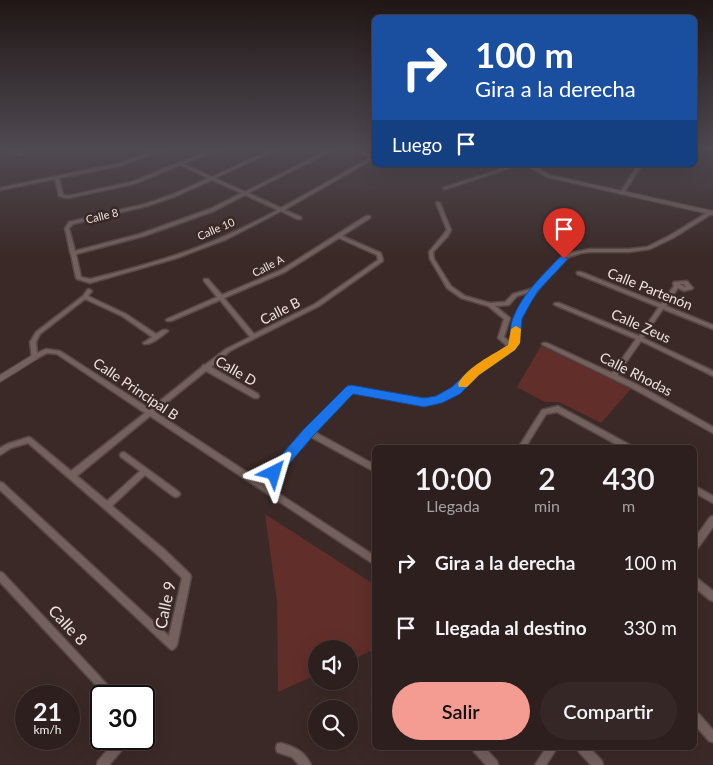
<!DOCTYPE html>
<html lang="es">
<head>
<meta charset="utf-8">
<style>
  :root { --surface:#2c1f1d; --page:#342726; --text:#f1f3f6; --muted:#a6a2a4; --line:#483d3b; --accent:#f59c92 }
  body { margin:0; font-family:Lato,sans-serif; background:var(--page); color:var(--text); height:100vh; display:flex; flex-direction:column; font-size:19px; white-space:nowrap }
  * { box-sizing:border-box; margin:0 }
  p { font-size:16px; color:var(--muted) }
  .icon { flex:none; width:28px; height:28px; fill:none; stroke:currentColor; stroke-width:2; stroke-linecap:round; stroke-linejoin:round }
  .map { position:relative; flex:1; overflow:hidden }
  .panel { position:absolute; left:372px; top:445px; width:325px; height:305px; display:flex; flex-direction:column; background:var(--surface); border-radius:8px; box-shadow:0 5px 20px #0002,0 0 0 1px var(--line) }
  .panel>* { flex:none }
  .hud { position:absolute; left:372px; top:15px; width:325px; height:152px; border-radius:8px; box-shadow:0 5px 20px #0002,0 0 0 1px var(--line); background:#1a4fa0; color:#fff; overflow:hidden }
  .buttons { position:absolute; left:308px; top:640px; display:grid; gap:10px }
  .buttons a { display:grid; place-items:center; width:50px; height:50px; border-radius:50%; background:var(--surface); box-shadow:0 5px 20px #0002,0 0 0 1px var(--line); font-size:25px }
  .speed { position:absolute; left:15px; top:685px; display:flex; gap:10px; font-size:25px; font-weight:700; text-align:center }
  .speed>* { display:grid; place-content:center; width:65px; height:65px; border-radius:50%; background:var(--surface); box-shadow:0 5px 20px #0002,0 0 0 1px var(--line); line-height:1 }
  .speed small { font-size:12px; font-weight:400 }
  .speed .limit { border:2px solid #111; border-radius:8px; background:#fff; color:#111 }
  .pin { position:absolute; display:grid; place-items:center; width:42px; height:42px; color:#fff; margin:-51px -21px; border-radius:50% 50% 50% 0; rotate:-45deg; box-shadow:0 0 5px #0007 }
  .pin .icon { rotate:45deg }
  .me { position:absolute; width:55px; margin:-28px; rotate:40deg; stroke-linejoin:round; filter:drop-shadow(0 0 4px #0008) }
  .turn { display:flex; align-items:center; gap:18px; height:105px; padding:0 20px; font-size:22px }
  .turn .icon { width:65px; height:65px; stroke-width:2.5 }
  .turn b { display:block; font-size:35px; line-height:42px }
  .then { display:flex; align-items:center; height:48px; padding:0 20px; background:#0003; gap:10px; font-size:19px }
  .eta { display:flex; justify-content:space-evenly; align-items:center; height:85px; text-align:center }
  .eta b { font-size:30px; font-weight:600; line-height:35px }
  .cta { display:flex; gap:10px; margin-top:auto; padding:10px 20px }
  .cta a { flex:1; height:58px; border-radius:30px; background:var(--accent); color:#111; font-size:20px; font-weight:600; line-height:58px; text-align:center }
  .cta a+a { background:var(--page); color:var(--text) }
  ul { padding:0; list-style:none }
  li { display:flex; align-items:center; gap:15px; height:65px; padding:0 20px }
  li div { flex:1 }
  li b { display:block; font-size:19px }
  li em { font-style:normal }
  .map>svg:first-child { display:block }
  .green { fill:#622e29 }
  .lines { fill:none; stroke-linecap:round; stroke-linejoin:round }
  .minor-casing { stroke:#564846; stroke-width:3 }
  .tertiary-casing { stroke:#564846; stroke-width:2 }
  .minor { fill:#74605d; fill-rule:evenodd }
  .tertiary { fill:#74605d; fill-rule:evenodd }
  .route { fill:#1a73e8; stroke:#114b97 }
  .slow { fill:#f59e0b }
  .labels { text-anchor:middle; stroke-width:5; stroke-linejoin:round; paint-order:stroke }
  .far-street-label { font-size:11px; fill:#eee2e1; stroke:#3b2927 }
  .street-label { font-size:14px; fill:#eee2e1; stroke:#3b2927 }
  .near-street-label { font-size:16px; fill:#eee2e1; stroke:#3b2927 }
</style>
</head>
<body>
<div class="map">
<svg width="713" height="765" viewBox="0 0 713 765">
  <rect width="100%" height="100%" fill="#3b2927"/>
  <g class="green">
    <path d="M541,346L631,389L601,423L559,402H545L517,387Z"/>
    <path d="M265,514L375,585V649L349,661V649H316V675L278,692L277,601Z"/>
  </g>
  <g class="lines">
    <defs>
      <g id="minor">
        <path d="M11,150H16L23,154L20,155Z"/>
        <path d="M155,150H160L123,165L59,178L63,195L68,196L132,182L211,150H216L183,164L212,177L271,150H276L215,178L245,192L328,150H333L248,193L281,208L372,157L353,150H358L375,156V158L284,210L301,217V219H297L281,211L227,239L177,258L90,283L77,279L76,278L71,254L70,253V252L65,228L69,222L145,204L174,194L209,178L180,165L134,184L68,198L59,196L55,179L0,190V188L121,163ZM212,180L242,193L210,209L140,234L75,251L69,228L73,224L147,206L176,196ZM245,195L278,210C253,223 227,236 201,246C165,260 127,270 90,279L81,277L76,254L144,236L214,211Z"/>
        <path d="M513,165H519L446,189L443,188Z"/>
        <path d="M638,165H642L623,194H621L620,193Z"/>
        <path d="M437,202L440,203L451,230L448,236L433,252L434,259L451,286L465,296L490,303L505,302L513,294L534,288L555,264L570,253L590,249H629L647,247L669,236L710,211H713V213L673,238L650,249L629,252H590L581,253L569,257L559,266L548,277L526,306L521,317L517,341L514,348L477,374L458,393L440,402L424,405L352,392L313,431L375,465V472L309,436L267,486L375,556V565L150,416L77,476L107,501L140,471L121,457L120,455L121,453L124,452L179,492L180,494L179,496L176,497L173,496L145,475L112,506L165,550L190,574L191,577L177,645L175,648L172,650L169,648L0,490V482L3,483L169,636L182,578L159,556L28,443L11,448L0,455V448L7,444L29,437L31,438L71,471L145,413L57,354L47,353L36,359H32L30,342L36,332L83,296L87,290L89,289L92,291L88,296L126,314L156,334L163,330H167L168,331L167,332C160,337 152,345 144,344L143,343L152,337L122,316L85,299L40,334L36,342L37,353L46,349L60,351L150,409L202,367L203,365H205L226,349L250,337L220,300L171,321H167L166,320L167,319L217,297L204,281V279H208L222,295L281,270L366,216H370V218L342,236L381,253L383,260V261L319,306L230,351L211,367L258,394L259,396L258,398H254L206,371L155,412L262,482L306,430L349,387H351L424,399L437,398L454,389L473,370L508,347L498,338L504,319L488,306L461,298L447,288L430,259L429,252L447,230L436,203ZM339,238L377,255L378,260L315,304L254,334L224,298L285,272ZM530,292L521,306L515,317L511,343L504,337L510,318L495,306L509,305L517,296Z"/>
        <path d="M577,272H581L661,304L674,286L673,283L674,282L687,281L693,288L692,289L684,291L678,288L666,306L713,325V329L663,309L643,338L713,371V376L641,341L617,375L636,384L713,427V433L632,388L543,345L542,344L543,343H547L612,373L636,339L555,305L554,304L555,303H559L639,336L659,307L577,274ZM679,284H684L686,287H685Z"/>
        <path d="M558,406L632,446L633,448H623L557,412L546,414L525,448H518L542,410Z"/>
        <path d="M695,486L713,496V503L695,493Z"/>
        <path d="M713,516V527L698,548L695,549V538L710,517Z"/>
        <path d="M0,572L3,573L115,693L117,696H106L0,582Z"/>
        <path d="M695,578L698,579L713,591V601L710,600L695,588Z"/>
        <path d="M695,713L699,714L713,730V742L709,741L695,725Z"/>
        <path d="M117,739H129L128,743L109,765H97L98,761Z"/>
        <path d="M281,743C294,747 305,751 311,765H299L292,757L277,752L276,748L277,744Z"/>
        <path d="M473,748H485L497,761L498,765H486L474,752Z"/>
        <path d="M546,748H557L546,765H535Z"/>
        <path d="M578,748H590L602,761L603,765H591L579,752Z"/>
      </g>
      <g id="tertiary">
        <path d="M525,165H532L550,175L713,211V215L546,177Z"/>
        <path d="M34,354L37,355L38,357L37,359L0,382V375Z"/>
      </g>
    </defs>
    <use href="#minor" class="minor-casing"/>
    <use href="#tertiary" class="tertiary-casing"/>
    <use href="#minor" class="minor"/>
    <use href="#tertiary" class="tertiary"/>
  </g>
  <linearGradient id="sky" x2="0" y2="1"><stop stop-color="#201715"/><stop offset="0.58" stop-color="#4f4952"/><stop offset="1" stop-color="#4f4952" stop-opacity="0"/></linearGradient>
  <rect width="713" height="257" fill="url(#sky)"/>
  <path class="route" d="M564,256L568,259L538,291L530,304L522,319L520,343L515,350L479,375L460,394L442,403L424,407L353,394L313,436L278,477L274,479L269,477L267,473L269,469L304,429L347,386L351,385L424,398L436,396L452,387L471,369L508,345C512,337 509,327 513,318C522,294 543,275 560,257Z"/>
  <path class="slow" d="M516,326L521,329L520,343L515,350L479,375L467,387H459L458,384C468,366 491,356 508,345L511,329Z"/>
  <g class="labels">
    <g class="far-street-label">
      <text transform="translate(102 216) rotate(-14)" y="4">Calle 8</text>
      <text transform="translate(216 229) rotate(-23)" y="4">Calle 10</text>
      <text transform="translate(268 266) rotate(-27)" y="4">Calle A</text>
    </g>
    <g class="street-label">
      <text transform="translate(650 289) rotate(22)" y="5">Calle Partenón</text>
      <text transform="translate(280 311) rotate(-27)" y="5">Calle B</text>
      <text transform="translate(641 326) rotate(24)" y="5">Calle Zeus</text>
      <text transform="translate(236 371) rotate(30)" y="5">Calle D</text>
      <text transform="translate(636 374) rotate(27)" y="5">Calle Rhodas</text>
      <text transform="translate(136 389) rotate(34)" y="5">Calle Principal B</text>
    </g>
    <g class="near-street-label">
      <text transform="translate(165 605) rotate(-78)" y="6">Calle 9</text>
      <text transform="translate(68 625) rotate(47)" y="6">Calle 8</text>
    </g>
  </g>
</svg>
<div class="buttons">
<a><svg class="icon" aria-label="sound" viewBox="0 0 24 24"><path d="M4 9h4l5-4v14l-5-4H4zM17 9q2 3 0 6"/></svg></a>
<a><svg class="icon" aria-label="search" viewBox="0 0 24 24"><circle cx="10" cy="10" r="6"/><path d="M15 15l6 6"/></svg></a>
</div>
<div class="speed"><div>21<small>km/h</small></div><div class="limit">30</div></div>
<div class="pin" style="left:564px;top:259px;background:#d93025"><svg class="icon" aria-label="arrive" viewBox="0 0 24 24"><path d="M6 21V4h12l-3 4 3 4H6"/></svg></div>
<svg class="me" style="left:274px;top:473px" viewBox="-20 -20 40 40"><path d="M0-17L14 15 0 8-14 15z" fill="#1a73e8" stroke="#fff" stroke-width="4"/></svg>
<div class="hud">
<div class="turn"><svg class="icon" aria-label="right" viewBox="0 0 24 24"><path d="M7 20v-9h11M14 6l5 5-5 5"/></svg><div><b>100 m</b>Gira a la derecha</div></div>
<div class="then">Luego<svg class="icon" aria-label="arrive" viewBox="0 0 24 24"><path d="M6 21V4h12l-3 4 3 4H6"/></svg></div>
</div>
<section class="panel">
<div class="eta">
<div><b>10:00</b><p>Llegada</p></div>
<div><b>2</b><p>min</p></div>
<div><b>430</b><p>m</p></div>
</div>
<ul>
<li><svg class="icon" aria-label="right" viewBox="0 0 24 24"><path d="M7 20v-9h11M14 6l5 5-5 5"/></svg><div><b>Gira a la derecha</b></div><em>100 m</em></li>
<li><svg class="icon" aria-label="arrive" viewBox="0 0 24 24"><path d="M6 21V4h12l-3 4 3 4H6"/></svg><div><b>Llegada al destino</b></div><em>330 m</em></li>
</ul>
<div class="cta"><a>Salir</a><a>Compartir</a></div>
</section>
</div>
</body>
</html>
